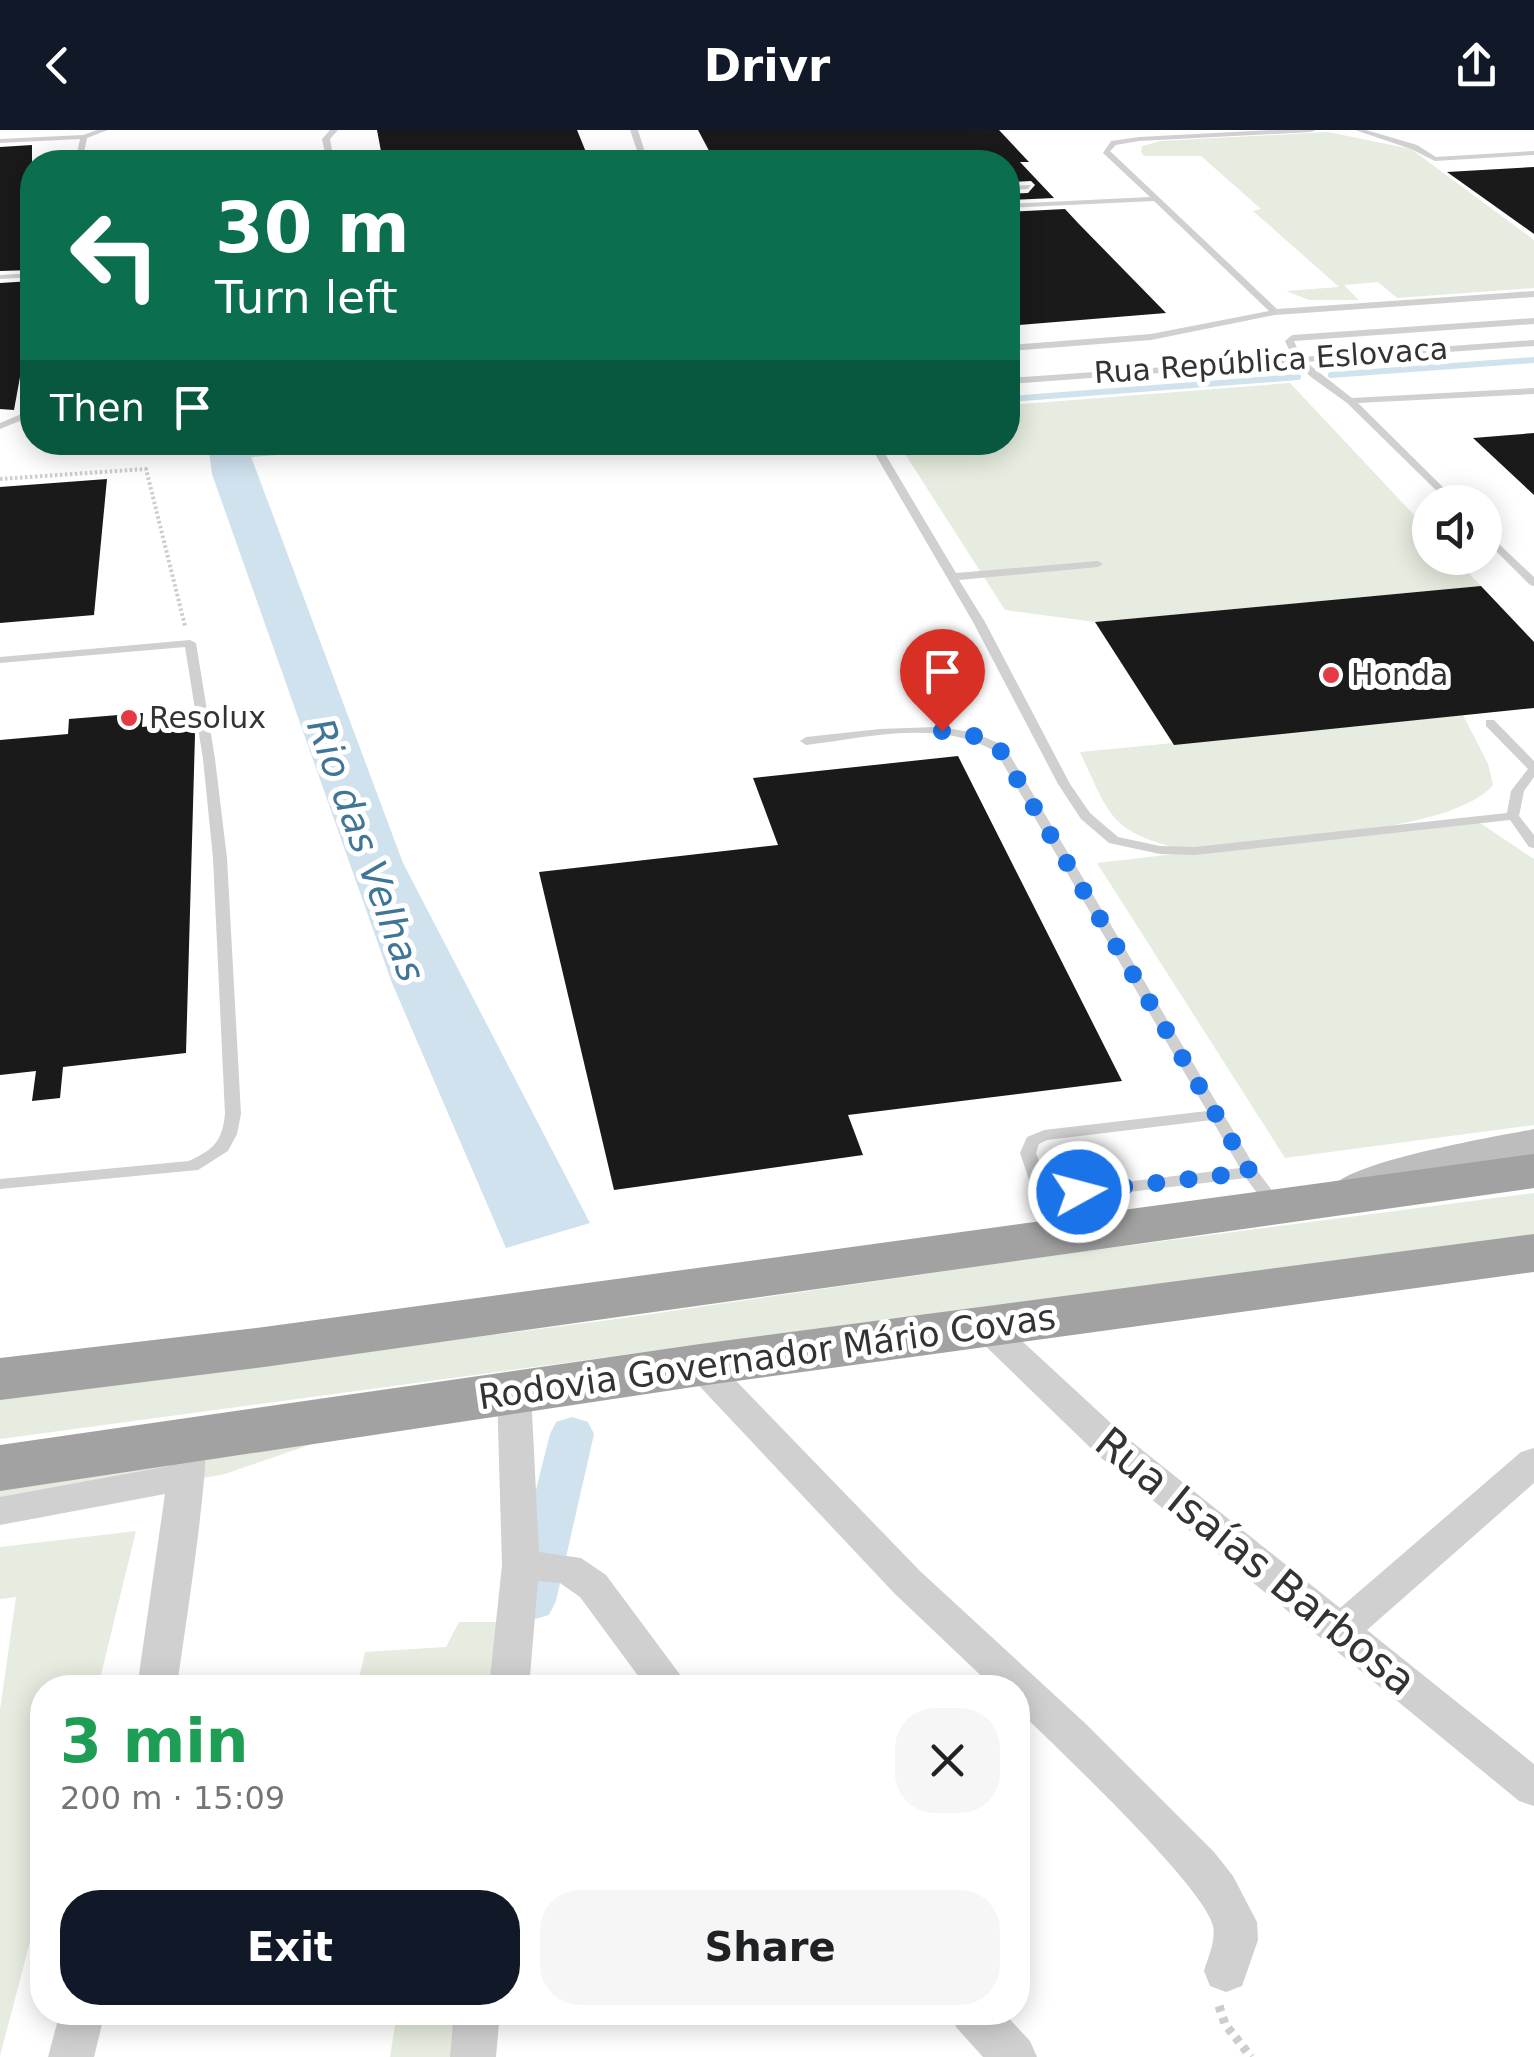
<!DOCTYPE html>
<html lang="en">
<head>
<meta charset="utf-8">
<style>
  :root { --surface:#fff; --page:#f6f6f6; --text:#202124; --muted:#757577; --accent:#111827 }
  body { margin:0; font-family:"DejaVu Sans",sans-serif; background:var(--page); color:var(--text); height:100vh; display:flex; flex-direction:column; font-size:38px; white-space:nowrap }
  * { box-sizing:border-box; margin:0 }
  p { font-size:32px; color:var(--muted) }
  .icon { flex:none; width:55px; height:55px; fill:none; stroke:currentColor; stroke-width:2; stroke-linecap:round; stroke-linejoin:round }
  .map { position:relative; flex:1; overflow:hidden }
  .sheet { position:absolute; left:30px; top:1545px; width:1000px; height:350px; display:flex; flex-direction:column; background:var(--surface); border-radius:40px; box-shadow:0 5px 25px #0003 }
  .sheet>* { flex:none }
  .hud { position:absolute; left:20px; top:20px; width:1000px; height:305px; border-radius:40px; box-shadow:0 5px 25px #0003; background:#0b6e4f; color:#fff; overflow:hidden }
  .buttons { position:absolute; left:1412px; top:355px; display:grid; gap:20px }
  .buttons a { display:grid; place-items:center; width:90px; height:90px; border-radius:50%; background:var(--surface); box-shadow:0 5px 25px #0003; font-size:50px }
  .pin { position:absolute; display:grid; place-items:center; width:85px; height:85px; color:#fff; margin:-102px -42px; border-radius:50% 50% 50% 0; rotate:-45deg; box-shadow:0 0 10px #0007 }
  .pin .icon { rotate:45deg }
  .me { position:absolute; width:110px; margin:-55px; rotate:83deg; stroke-linejoin:round; filter:drop-shadow(0 0 8px #0008) }
  .turn { display:flex; align-items:center; gap:35px; height:210px; padding:0 30px; font-size:45px }
  .turn .icon { width:130px; height:130px; stroke-width:2.5 }
  .turn b { display:block; font-size:70px; line-height:85px }
  .then { display:flex; align-items:center; height:95px; padding:0 30px; background:#0003; gap:20px; font-size:38px }
  .round { display:grid; place-items:center; flex:none; width:105px; height:105px; border-radius:40px; background:var(--page) }
  .overview { display:flex; align-items:center; justify-content:space-between; height:170px; padding:0 30px }
  h1 { font-size:60px; font-weight:600; line-height:75px; color:#1e9e55 }
  .primary-button { display:flex; gap:20px; margin-top:auto; padding:20px 30px }
  .primary-button a { flex:1; height:115px; border-radius:40px; background:var(--accent); color:#fff; font-size:40px; font-weight:600; line-height:115px; text-align:center }
  .primary-button a+a { background:var(--page); color:var(--text) }
  header { display:flex; justify-content:space-between; align-items:center; height:130px; padding:0 30px; background:var(--accent); color:#fff; font-size:45px; font-weight:600 }
  .map>svg:first-child { display:block }
  .green { fill:#e6ecdf }
  .water { fill:#cfe2ee }
  .lines { fill:none; stroke-linecap:round; stroke-linejoin:round }
  .stream { stroke:#cfe2ee; stroke-width:6 }
  .canal { fill:#cfe2ee; fill-rule:evenodd }
  .building { fill:#1a1a1a }
  .path-far1 { stroke:#cdcdcd; stroke-width:4; stroke-dasharray:2.5 2.5; stroke-linecap:butt }
  .path { stroke:#cdcdcd; stroke-width:9; stroke-dasharray:6 6; stroke-linecap:butt }
  .service { fill:#d0d0d0; fill-rule:evenodd }
  .minor { fill:#d0d0d0; fill-rule:evenodd }
  .secondary { fill:#bdbdbd; fill-rule:evenodd }
  .trunk { fill:#a2a2a2; fill-rule:evenodd }
  .route { stroke:#1a73e8; stroke-width:18; stroke-dasharray:0 32.4 }
  .poi-dot { fill:#e63946; stroke:#fff; stroke-width:4 }
  .labels { text-anchor:middle; stroke-width:10; stroke-linejoin:round; paint-order:stroke }
  .far-street-label { font-size:30px; fill:#333; stroke:#fff }
  .far-poi-label { font-size:30px; fill:#333; stroke:#fff; text-anchor:start }
  .street-label { font-size:35px; fill:#333; stroke:#fff }
  .water-label { font-size:38px; font-style:italic; fill:#3f7597; stroke:#fff }
  .near-street-label { font-size:42px; fill:#333; stroke:#fff }
</style>
</head>
<body>
<header><svg class="icon" aria-label="back" viewBox="0 0 24 24"><path d="M15 5l-7 7 7 7"/></svg>Drivr<svg class="icon" aria-label="share" viewBox="0 0 24 24"><path d="M12 15V3M7 8l5-5 5 5M5 13v7h14v-7"/></svg></header>
<div class="map">
<svg width="1534" height="1927" viewBox="0 0 1534 1927">
  <rect width="100%" height="100%" fill="#fff"/>
  <g class="green">
    <path d="M1328,2L1411,19L1534,110V158L1397,168L1378,152L1344,155L1359,170H1309L1286,161L1339,157L1253,81L1261,79L1201,26H1144L1141,22L1142,16L1161,11Z"/>
    <path d="M1290,253L1430,402V428H1454L1481,456L1095,492L1005,480L898,313L1008,312V275Z"/>
    <path d="M1463,585L1488,634L1493,655C1456,699 1300,707 1240,716L1477,691L1534,729V995L1285,1028L1097,733L1192,722C1112,702 1113,694 1080,622Z"/>
    <path d="M1534,1063V1113L875,1191L0,1309V1268L617,1189L1056,1125Z"/>
    <path d="M370,1294L225,1344L0,1386V1350Z"/>
    <path d="M136,1401L98,1557L42,1558V1766L0,1926V1580L16,1467L0,1469V1417Z"/>
    <path d="M459,1492H501L489,1557L357,1558L365,1522L446,1517Z"/>
    <path d="M397,1883H457L454,1927H390Z"/>
  </g>
  <path class="water" d="M208,313H246L403,733L590,1093L506,1118L392,853L212,344Z"/>
  <g class="lines">
    <g class="stream">
      <path d="M1331,245L1534,230"/>
      <path d="M1008,269L1298,247"/>
      <path d="M239,325L408,312"/>
    </g>
    <path class="canal" d="M572,1287L588,1292L594,1304L556,1471L549,1485L532,1490L515,1485L508,1471L550,1304L556,1292Z"/>
  </g>
  <g class="building">
    <path d="M377,0H577L590,32H383Z"/>
    <path d="M698,0H999L1029,32H1020L1054,68L1008,70V64L1028,63L1035,55L1031,51L1008,52V32H715Z"/>
    <path d="M32,15V140L0,141V17Z"/>
    <path d="M1534,37V104L1447,42Z"/>
    <path d="M1065,79L1078,93L1166,183L1008,196V82Z"/>
    <path d="M32,151V181L14,280L0,279V153Z"/>
    <path d="M1534,303V365L1473,308Z"/>
    <path d="M107,349L94,485L0,493V357Z"/>
    <path d="M1481,456L1534,512V578L1174,615L1095,492Z"/>
    <path d="M143,583L142,597L193,592L195,605L186,923L63,937L60,968L32,971L36,941L0,945V610L68,604L69,589Z"/>
    <path d="M958,626L1122,951L848,985L863,1025L614,1060L539,742L778,715L753,648Z"/>
  </g>
  <g class="lines">
    <path class="path-far1" d="M0,349L146,339L185,496"/>
    <path class="path" d="M1219,1876L1225,1894L1251,1927"/>
    <g class="service">
      <path d="M97,0H108L87,8L82,32H75L80,9L0,13V9L83,5Z"/>
      <path d="M330,0H338L330,9L334,32H327L322,9Z"/>
      <path d="M630,0H638L648,32H641Z"/>
      <path d="M1271,0H1316L1312,2L1139,11L1116,15L1110,21L1277,179L1534,161V167L1275,185L1151,210L1008,221V215L1151,204L1269,181L1154,71L1008,78V74L1150,67L1103,23L1111,11L1139,7Z"/>
      <path d="M1355,0H1366L1417,15L1436,27L1534,21V25L1435,31L1411,19Z"/>
      <path d="M1031,55L1028,59L1008,60V56Z"/>
      <path d="M32,143V147L0,149V145Z"/>
      <path d="M1534,188V194L1294,211L1301,227L1534,210V216L1306,232L1352,268L1534,258V264L1358,273L1458,372H1448L1347,273L1311,247L1297,233L1008,254V248L1293,228L1285,211L1292,205Z"/>
      <path d="M32,267V286L0,299V293L26,282L27,270Z"/>
      <path d="M312,312H322L324,316L316,318Z"/>
      <path d="M868,312H878L956,443L1098,431L1103,434L1098,437L959,450L985,492L1070,654L1090,683L1118,707L1160,716L1195,717L1507,683L1511,661L1528,639L1486,596V590H1494L1534,631V647L1524,661L1519,686L1534,705V718L1529,717L1510,690L1195,725L1160,724L1109,713L1081,689L1058,654L973,492Z"/>
      <path d="M1485,401L1534,447V456L1530,455L1485,410Z"/>
      <path d="M190,510L196,513L215,629L227,728L241,984L237,1004L228,1021L198,1040L0,1059V1049L189,1031C214,1019 222,1012 225,984L213,728L203,629L185,517L0,533V527Z"/>
      <path d="M935,597C961,599 983,604 1005,617L1256,1039L1282,1074L1280,1078H1268L1246,1048L1054,1071L1063,1105L1061,1109H1049L1020,1023L1027,1007L1044,1000L1207,981L996,622C940,588 867,608 806,615L800,611L806,607L880,599ZM1212,990L1240,1038L1051,1061L1036,1023L1039,1014L1047,1010Z"/>
    </g>
    <g class="minor">
      <path d="M985,1184L997,1188L1126,1307L1340,1478L1521,1322L1534,1318V1353L1367,1500L1534,1634V1676L1519,1671L1100,1327L973,1204L968,1196L973,1188Z"/>
      <path d="M700,1223L712,1226L920,1441L1086,1594L1214,1722L1233,1746L1257,1792L1258,1810L1242,1856L1226,1862L1210,1856L1204,1841C1208,1827 1216,1811 1213,1796C1205,1757 1054,1615 1018,1580V1558H994L894,1463L688,1244L683,1235L688,1226Z"/>
      <path d="M514,1249L526,1253L531,1262L539,1422L581,1428L606,1445L690,1558H647L580,1467L560,1453L538,1451L529,1558H489L502,1435L497,1262L502,1253Z"/>
      <path d="M191,1295L204,1299C214,1318 182,1518 177,1558H137L165,1364L0,1395V1367L169,1336L178,1299Z"/>
      <path d="M60,1882H105L94,1927H48Z"/>
      <path d="M454,1882H500L496,1927H450Z"/>
      <path d="M950,1882H1003L1030,1911L1037,1927H983L956,1897Z"/>
    </g>
    <path class="secondary" d="M1534,999V1027L1426,1051L1351,1075L1335,1070L1329,1060C1347,1031 1495,1007 1534,999Z"/>
    <g class="trunk">
      <path d="M1534,1024V1058L264,1237L0,1270V1228L264,1197Z"/>
      <path d="M1534,1104V1142L700,1256L0,1361V1315L700,1214Z"/>
    </g>
  </g>
  <g class="lines">
    <path class="route" d="M942,601L987,608L1000,620L1250,1042L1079,1062"/>
  </g>
  <g class="poi-dot">
    <circle cx="1331" cy="545" r="10"/>
    <circle cx="129" cy="588" r="10"/>
  </g>
  <g class="labels">
    <g class="far-street-label">
      <text transform="translate(1271 231) rotate(-4)" y="10">Rua República Eslovaca</text>
    </g>
    <g class="far-poi-label">
      <text x="1351" y="555">Honda</text>
      <text x="149" y="598">Resolux</text>
    </g>
    <g class="street-label">
      <text transform="translate(767 1227) rotate(-8)" y="12">Rodovia Governador Mário Covas</text>
    </g>
    <g class="water-label">
      <text transform="translate(366 720) rotate(70)" y="13">Rio das Velhas</text>
    </g>
    <g class="near-street-label">
      <text transform="translate(1256 1431) rotate(39)" y="15">Rua Isaías Barbosa</text>
    </g>
  </g>
</svg>
<div class="buttons">
<a><svg class="icon" aria-label="sound" viewBox="0 0 24 24"><path d="M4 9h4l5-4v14l-5-4H4zM17 9q2 3 0 6"/></svg></a>
</div>
<div class="pin" style="left:942px;top:601px;background:#d93025"><svg class="icon" aria-label="arrive" viewBox="0 0 24 24"><path d="M6 21V4h12l-3 4 3 4H6"/></svg></div>
<svg class="me" style="left:1079px;top:1062px" viewBox="-20 -20 40 40"><circle r="17" fill="#1a73e8" stroke="#fff" stroke-width="3"/><path d="M0-11L8 9 0 5-8 9z" fill="#fff"/></svg>
<div class="hud">
<div class="turn"><svg class="icon" aria-label="left" viewBox="0 0 24 24"><path d="M17 20v-9H6M10 6l-5 5 5 5"/></svg><div><b>30 m</b>Turn left</div></div>
<div class="then">Then<svg class="icon" aria-label="arrive" viewBox="0 0 24 24"><path d="M6 21V4h12l-3 4 3 4H6"/></svg></div>
</div>
<section class="sheet">
<div class="overview"><div><h1>3 min</h1><p>200 m · 15:09</p></div><a class="round"><svg class="icon" aria-label="close" viewBox="0 0 24 24"><path d="M6 6l12 12M18 6L6 18"/></svg></a></div>
<div class="primary-button"><a>Exit</a><a>Share</a></div>
</section>
</div>
</body>
</html>
